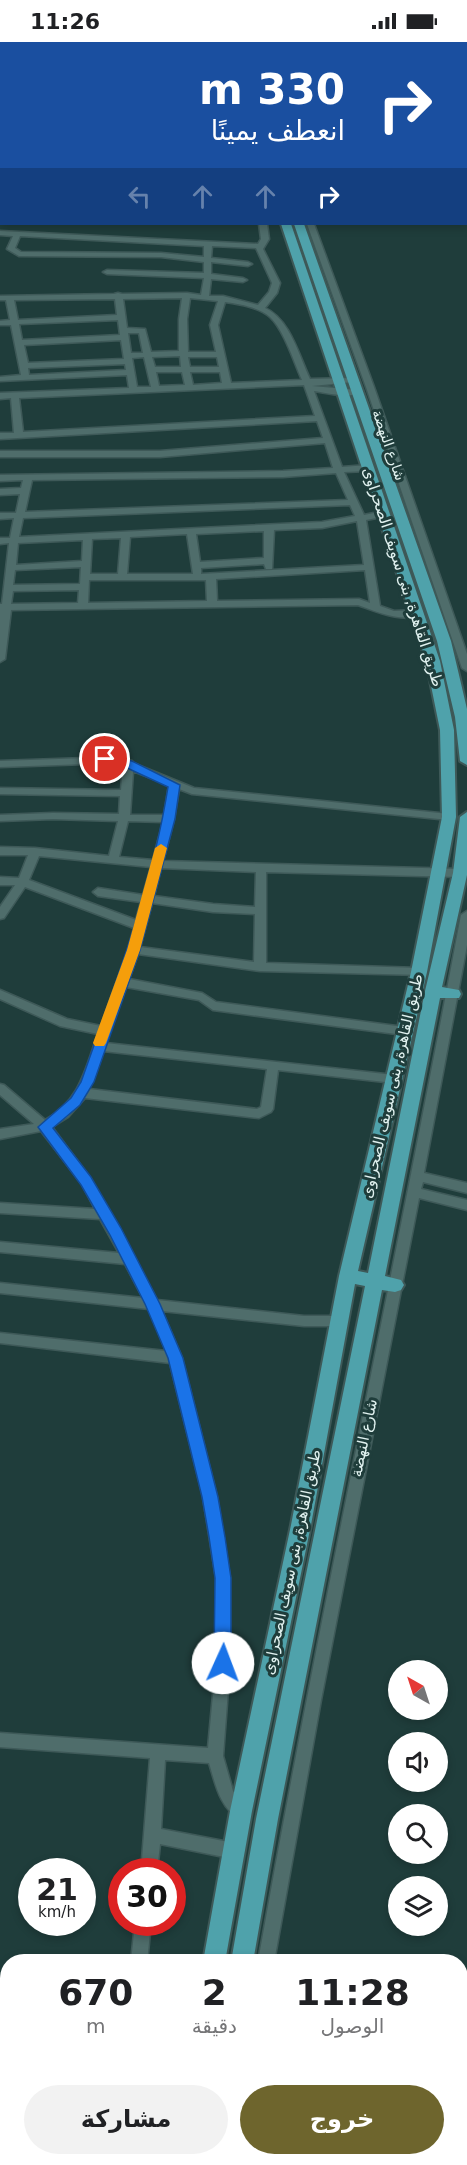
<!DOCTYPE html>
<html lang="ar">
<head>
<meta charset="utf-8">
<style>
  :root { --surface:#fff; --page:#f2f2f2; --text:#202124; --muted:#757577; --accent:#6e652d }
  body { margin:0; font-family:"DejaVu Sans","Noto Naskh Arabic",sans-serif; background:var(--page); color:var(--text); direction:rtl; height:100vh; display:flex; flex-direction:column; font-size:22px; white-space:nowrap }
  * { box-sizing:border-box; margin:0 }
  p { font-size:20px; color:var(--muted) }
  .icon { flex:none; width:33px; height:33px; fill:none; stroke:currentColor; stroke-width:2; stroke-linecap:round; stroke-linejoin:round }
  .map { position:relative; flex:1; overflow:hidden; direction:ltr }
  .drawer { position:absolute; left:0px; top:1912px; width:468px; height:212px; display:flex; flex-direction:column; background:var(--surface); border-radius:24px 24px 0 0; box-shadow:0 3px 9px #0003; direction:rtl }
  .drawer>* { flex:none }
  .guide { position:absolute; left:0px; top:0px; width:468px; height:183px; box-shadow:0 3px 9px #0003; direction:rtl; background:#1a4fa0; color:#fff; overflow:hidden }
  .needle { width:39px; rotate:321deg }
  .controls { position:absolute; left:388px; top:1618px; display:grid; gap:12px }
  .controls a { display:grid; place-items:center; width:60px; height:60px; border-radius:50%; background:var(--surface); box-shadow:0 3px 9px #0003; font-size:30px }
  .speed { position:absolute; left:18px; top:1816px; display:flex; gap:12px; font-size:30px; font-weight:700; text-align:center }
  .speed>* { display:grid; place-content:center; width:78px; height:78px; border-radius:50%; background:var(--surface); box-shadow:0 3px 9px #0003; line-height:1 }
  .speed small { font-size:15px; font-weight:400 }
  .speed .limit { border:9px solid #d22; background:#fff; color:#111 }
  .pin { position:absolute; display:grid; place-items:center; width:51px; height:51px; color:#fff; margin:-26px; border:3px solid #fff; border-radius:50%; box-shadow:0 2px 6px #0007 }
  .me { position:absolute; width:66px; margin:-33px; rotate:2deg; stroke-linejoin:round; filter:drop-shadow(0 0 4px #0008) }
  .turn { display:flex; align-items:center; gap:21px; height:126px; padding:0 24px; font-size:27px }
  .turn .icon { width:78px; height:78px; stroke-width:2.5 }
  .turn b { display:block; font-size:42px; line-height:51px }
  .lanes { display:flex; align-items:center; height:57px; padding:0 24px; background:#0003; justify-content:center; gap:30px; direction:ltr }
  .lanes .off { opacity:.35 }
  .eta { display:flex; justify-content:space-evenly; align-items:center; height:102px; text-align:center }
  .eta b { font-size:36px; font-weight:600; line-height:42px }
  .cta { display:flex; gap:12px; margin-top:auto; padding:12px 24px }
  .cta a { flex:1; height:69px; border-radius:36px; background:var(--accent); color:#fff; font-size:24px; font-weight:600; line-height:69px; text-align:center }
  .cta a+a { background:var(--page); color:var(--text) }
  .status { display:flex; justify-content:space-between; align-items:center; height:42px; padding:0 30px; background:var(--surface); direction:ltr }
  .status svg { height:16px; fill:currentColor }
  .map>svg:first-child { display:block }
  .lines { fill:none; stroke-linecap:round; stroke-linejoin:round }
  .minor-casing { stroke:#3e5958; stroke-width:3 }
  .major-casing { stroke:#3e5958; stroke-width:4 }
  .minor { fill:#4f6d6b; fill-rule:evenodd }
  .major { fill:#4fa2ab; fill-rule:evenodd }
  .route { fill:#1a73e8; stroke:#114b97; stroke-width:1.5 }
  .slow { fill:#f59e0b }
  .labels { text-anchor:middle; stroke-width:6; stroke-linejoin:round; paint-order:stroke }
  .far-street-label { font-size:14px; fill:#e1f2f0; stroke:#1f3d3b }
  .street-label { font-size:15px; fill:#e1f2f0; stroke:#1f3d3b }
</style>
</head>
<body>
<div class="status"><b>11:26</b><svg viewBox="0 0 49 12"><path d="M0 12V9h3v3zM5 12V6h3v6zM10 12V3h3v9zM15 12V0h3v12zM26 1h20v11H26zM47 4h2v5h-2z"/></svg></div>
<div class="map">
<svg width="467" height="2123" viewBox="0 0 467 2123">
  <rect width="100%" height="100%" fill="#1f3d3b"/>
  <g class="lines">
    <defs>
      <g id="minor">
        <path d="M142,0H167L139,2Z"/>
        <path d="M210,0H217L218,2H211Z"/>
        <rect x="0" y="6" width="2" height="4"/>
        <rect x="0" y="18" width="2" height="4"/>
        <rect x="0" y="59" width="2" height="4"/>
        <rect x="0" y="75" width="2" height="4"/>
        <rect x="0" y="85" width="2" height="4"/>
        <rect x="0" y="103" width="2" height="4"/>
        <rect x="0" y="117" width="2" height="4"/>
        <rect x="0" y="131" width="2" height="4"/>
        <rect x="0" y="154" width="2" height="4"/>
        <rect x="0" y="168" width="2" height="4"/>
        <path d="M259,182H267L269,197L263,207L280,241L277,251L265,266C290,277 299,314 310,337L353,336L357,338L353,340L312,344L357,348L361,350C349,357 328,351 314,349L342,425L368,423L372,426L368,429L344,430L364,473L384,469L388,472L387,474L366,478L380,564L394,569L418,568L423,571C406,583 375,569 358,563L11,568L5,617L0,620V562H2L9,501L0,502V496H10L14,476L0,477V471H16L20,452L0,453V447L21,446L23,438L0,439V433L283,429L333,426L325,401L160,415H0V409H160L323,396L317,379L0,397V391H14L11,356L0,357V351L129,346L127,333L0,339V335L21,333L11,283H0V279L10,278L6,258H0V254L114,252L118,251L122,252L187,251L201,253L204,236L107,232L103,230L107,228L204,231V220L161,215L19,214L7,207L13,194L0,193V189L258,202L261,197ZM20,194L204,204V215L161,211L21,210L15,206ZM212,204L256,206L272,241L269,250L258,263L223,254H209L211,237L243,240L247,238L243,236L211,232V220L248,224L252,222L248,220L211,216ZM182,256L179,277V309L151,310L145,287L127,286L123,257ZM190,256L218,259L210,283L216,310H188L187,277ZM115,257L117,273L18,278L14,258ZM225,260C239,262 259,265 270,275C284,288 294,320 302,338L231,341L218,283ZM118,278L120,293L22,298L19,282ZM128,291H139L143,311H131ZM121,298L124,317L28,321L24,303ZM180,314L181,325H155L152,315ZM144,315L151,345H137L132,316ZM188,315H217L219,325H190ZM125,322L126,328L29,333L28,326ZM156,330H182L185,343L159,344ZM190,330H220L222,341L193,343ZM304,343L315,374L23,390L19,356ZM336,431L348,458L25,470L32,438L283,435ZM350,463L355,474L322,480L19,495L23,476ZM357,479L364,523L201,532V526L264,522L266,527H272L274,488L322,486ZM264,489V516L200,520L196,492ZM187,492L193,532H127L130,495ZM121,496L118,532H90L92,497ZM83,498L82,519L16,523L18,501ZM81,525L80,542L13,543L15,528ZM365,528L370,561L359,557L217,559L216,537ZM89,538H206L207,559L88,561ZM79,548L78,561L11,562L13,549Z"/>
        <path d="M307,182H314L374,345L467,612V629L462,626L366,345Z"/>
        <path d="M116,715L132,719L133,721L194,746L449,772L454,775L449,778L192,752L179,747L174,777L163,819L460,827L465,831L460,835L266,830V921L419,926L423,927L425,930L423,933L260,929L138,912L129,937L202,951L216,960L404,985L410,989L408,992L404,993L213,968L199,958L126,945L106,1001L394,1033L400,1037L398,1040L394,1041L278,1028L273,1067L271,1070L259,1076L85,1056L68,1075L52,1085L90,1136L157,1258L304,1274H340L345,1275L347,1279L345,1283L340,1284H304L162,1269L182,1316L217,1455L230,1536V1621L223,1714L233,1749L249,1769L247,1774L241,1777C220,1768 215,1740 209,1721L165,1718L161,1787L234,1801L240,1803L242,1809L240,1815L234,1817L160,1802L157,1830H141L150,1716L0,1705V1691L208,1706L216,1621V1536L203,1455L170,1321L0,1301V1291L166,1309L149,1267L0,1251V1241L143,1256L125,1222L0,1210V1200L119,1211L100,1177L0,1171V1161L95,1167L82,1142L41,1089L0,1097V1087L34,1082L0,1053V1042L4,1043L45,1078C80,1060 86,1025 98,992L60,984L0,957V948L67,977L101,984L128,908L134,886L25,845L4,876L0,877V865L15,843H0V835L19,836L28,813H0V805L35,806L109,814L118,779L53,777L0,779V773L53,771L119,772L120,754L0,752V746L121,748L123,724L115,721L0,725V719ZM133,729L169,743L164,773H130ZM128,779L163,780L153,818L119,815ZM39,814L151,825L143,853L98,846L93,850L98,854L141,860L136,878L29,838ZM161,826L256,830L255,865L213,862L154,854ZM152,861L213,870L255,872L254,920L140,905ZM103,1009L267,1027L261,1065L257,1067L89,1047Z"/>
        <path d="M467,869V903L424,1131L467,1141V1151L423,1140L421,1147L467,1158V1168L419,1156L321,1658L274,1920H258C320,1570 396,1222 461,873Z"/>
        <path d="M135,1881H151L147,1920H131Z"/>
        <rect x="0" y="2092" width="8" height="18"/>
        <rect x="107" y="2116" width="18" height="7"/>
        <path d="M224,2116H242L241,2123H223Z"/>
      </g>
      <g id="major">
        <path d="M186,0H194L195,2H186Z"/>
        <path d="M281,182H291L440,619L454,688L456,775L427,930L358,1229L368,1231L425,949L453,831L460,775L467,770V833L442,945L459,948L461,952L459,956H440L385,1234L401,1238L404,1243L401,1248L395,1250L382,1248L278,1777L253,1920H231L256,1777L365,1244L355,1242L311,1483L252,1769L225,1920H203L230,1769L291,1483L339,1234L411,930L442,775L440,688L426,619Z"/>
        <path d="M294,182H304L451,599L467,667V723L460,719L455,675L437,599Z"/>
        <path d="M166,2116H190L188,2123H164Z"/>
        <path d="M196,2116H220L219,2123H195Z"/>
      </g>
    </defs>
    <use href="#minor" class="minor-casing"/>
    <use href="#major" class="major-casing"/>
    <use href="#minor" class="minor"/>
    <use href="#major" class="major"/>
  </g>
  <path class="route" d="M105,714L132,719L180,743L175,777L140,908L94,1040L80,1063L53,1086L91,1135L121,1186L160,1262L183,1316L218,1455L225,1495L231,1536V1621L229,1626L223,1629L217,1626L214,1621L215,1536L209,1495L202,1455L168,1316L145,1262L110,1193L81,1143L38,1085L71,1056L81,1040C115,943 152,846 168,745L125,725L101,720V715Z"/>
  <path class="slow" d="M161,802L167,806L140,908L106,1001L104,1004H95L93,1001L127,908L155,806Z"/>
  <g class="labels">
    <g class="far-street-label">
      <text transform="translate(389 403) rotate(71)" y="5">شارع النهضة</text>
    </g>
    <g class="street-label">
      <text transform="translate(403 535) rotate(72)" y="5">طريق القاهرة, بنى سويف الصحراوى</text>
      <text transform="translate(392 1044) rotate(-77)" y="5">طريق القاهرة, بنى سويف الصحراوى</text>
      <text transform="translate(364 1396) rotate(-78)" y="5">شارع النهضة</text>
      <text transform="translate(292 1520) rotate(-78)" y="5">طريق القاهرة, بنى سويف الصحراوى</text>
    </g>
  </g>
</svg>
<div class="controls">
<a><svg class="needle" viewBox="-14 -14 28 28"><path d="M0-13l5 13h-10z" fill="#e53935"/><path d="M0 13l5-13h-10z" fill="#757577"/></svg></a>
<a><svg class="icon" aria-label="sound" viewBox="0 0 24 24"><path d="M4 9h4l5-4v14l-5-4H4zM17 9q2 3 0 6"/></svg></a>
<a><svg class="icon" aria-label="search" viewBox="0 0 24 24"><circle cx="10" cy="10" r="6"/><path d="M15 15l6 6"/></svg></a>
<a><svg class="icon" aria-label="layers" viewBox="0 0 24 24"><path d="M12 4l9 5-9 5-9-5zM3 14l9 5 9-5"/></svg></a>
</div>
<div class="speed"><div>21<small>km/h</small></div><div class="limit">30</div></div>
<div class="pin" style="left:105px;top:717px;background:#d93025"><svg class="icon" aria-label="arrive" viewBox="0 0 24 24"><path d="M6 21V4h12l-3 4 3 4H6"/></svg></div>
<svg class="me" style="left:223px;top:1621px" viewBox="-20 -20 40 40"><circle r="19" fill="#fff"/><path d="M0-13L10 11 0 6-10 11z" fill="#1a73e8"/></svg>
<div class="guide">
<div class="turn"><svg class="icon" aria-label="right" viewBox="0 0 24 24"><path d="M7 20v-9h11M14 6l5 5-5 5"/></svg><div><b>330 m</b>انعطف يمينًا</div></div>
<div class="lanes"><svg class="icon off" aria-label="left" viewBox="0 0 24 24"><path d="M17 20v-9H6M10 6l-5 5 5 5"/></svg><svg class="icon off" aria-label="ahead" viewBox="0 0 24 24"><path d="M12 20V5M6 11l6-6 6 6"/></svg><svg class="icon off" aria-label="ahead" viewBox="0 0 24 24"><path d="M12 20V5M6 11l6-6 6 6"/></svg><svg class="icon" aria-label="right" viewBox="0 0 24 24"><path d="M7 20v-9h11M14 6l5 5-5 5"/></svg></div>
</div>
<section class="drawer">
<div class="eta">
<div><b>11:28</b><p>الوصول</p></div>
<div><b>2</b><p>دقيقة</p></div>
<div><b>670</b><p>m</p></div>
</div>
<div class="cta"><a>خروج</a><a>مشاركة</a></div>
</section>
</div>
</body>
</html>
